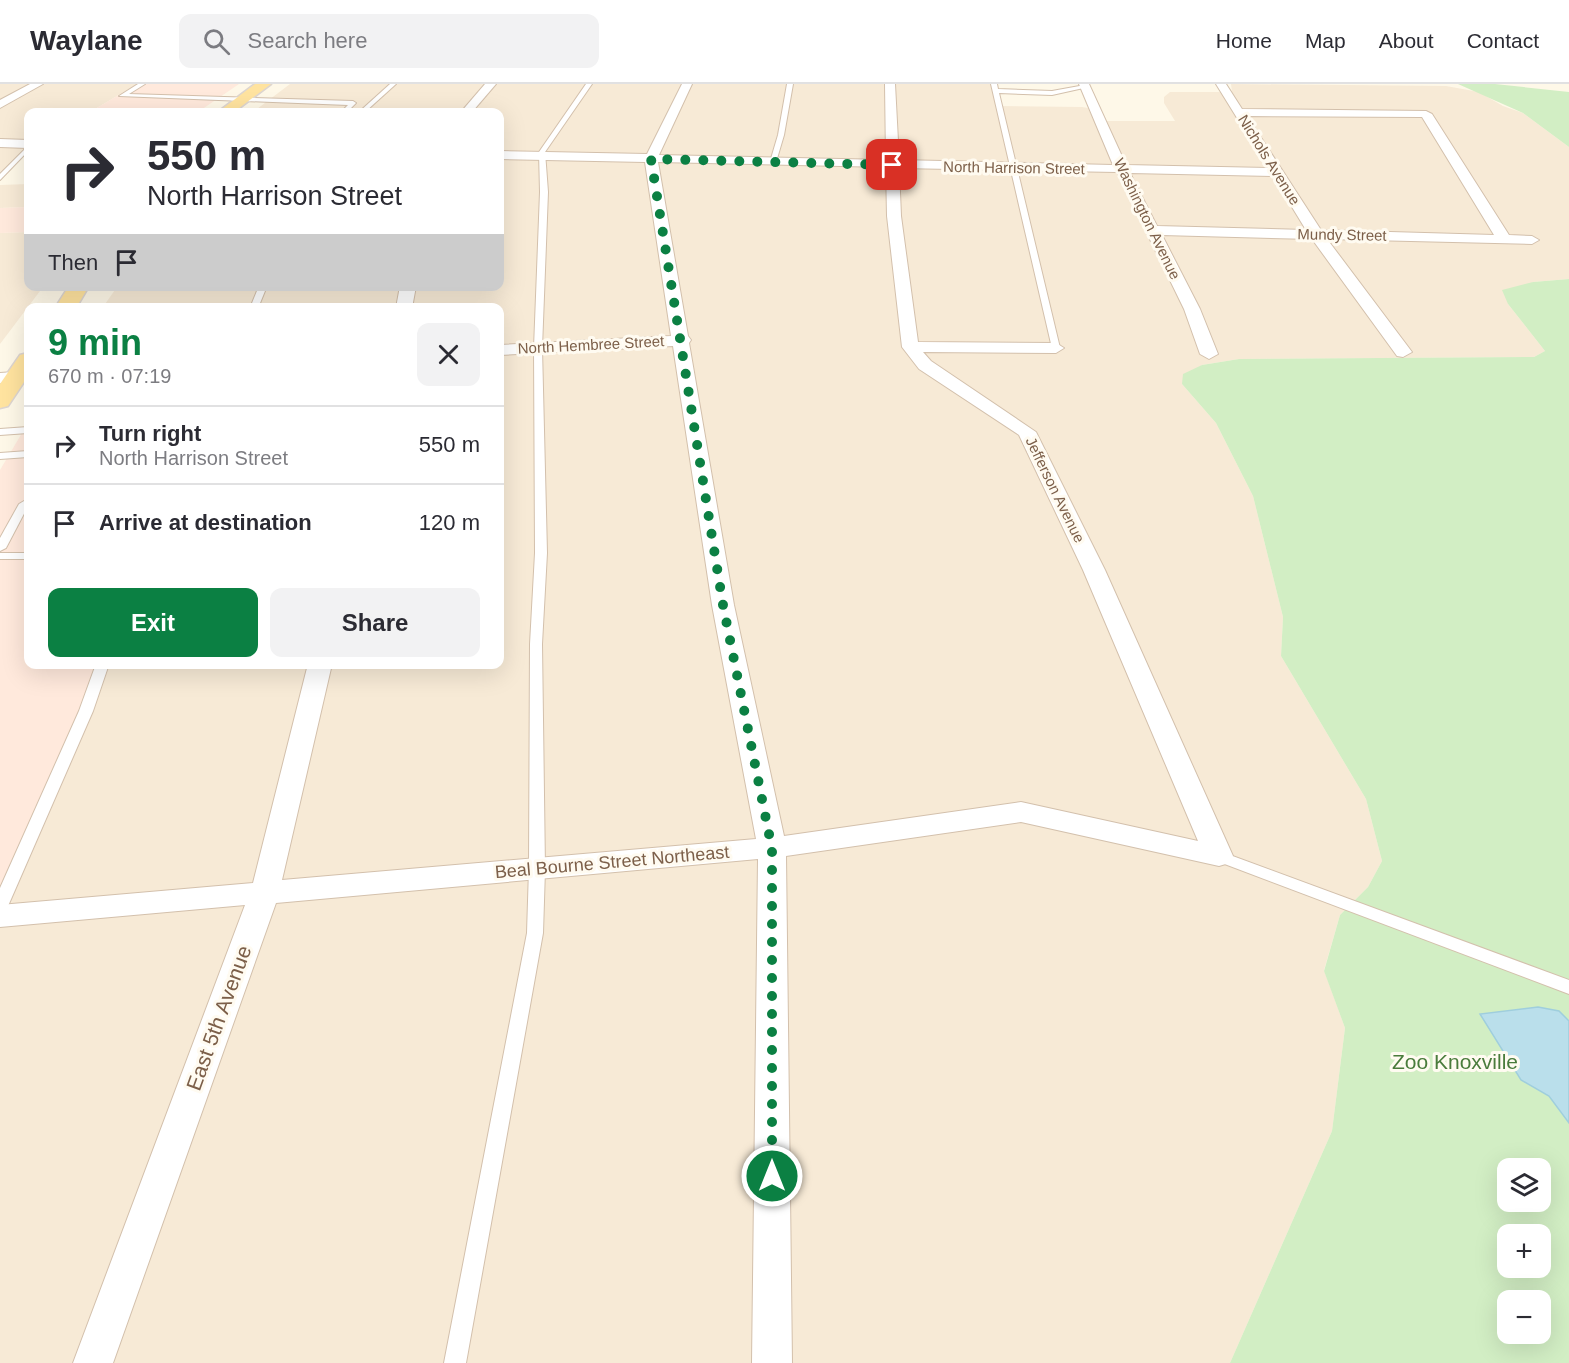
<!DOCTYPE html>
<html lang="en">
<head>
<meta charset="utf-8">
<style>
  :root { --surface:#fff; --page:#f2f2f3; --text:#2b2b33; --muted:#7c7c81; --line:#e1e1e2; --accent:#0b8043 }
  body { margin:0; font-family:Helvetica,sans-serif; background:var(--page); color:var(--text); height:100vh; display:flex; flex-direction:column; font-size:22px; white-space:nowrap }
  * { box-sizing:border-box; margin:0 }
  p { font-size:20px; color:var(--muted) }
  .icon { flex:none; width:33px; height:33px; fill:none; stroke:currentColor; stroke-width:2; stroke-linecap:round; stroke-linejoin:round }
  .map { position:relative; flex:1; overflow:hidden }
  .panel { position:absolute; left:24px; top:219px; width:480px; height:366px; display:flex; flex-direction:column; background:var(--surface); border-radius:12px; box-shadow:0 6px 24px #0002 }
  .panel>* { flex:none }
  .banner { position:absolute; left:24px; top:24px; width:480px; height:183px; border-radius:12px; box-shadow:0 6px 24px #0002; background:#fff; color:var(--text); overflow:hidden }
  .controls { position:absolute; left:1497px; top:1074px; display:grid; gap:12px }
  .controls a { display:grid; place-items:center; width:54px; height:54px; border-radius:12px; background:var(--surface); box-shadow:0 6px 24px #0002; font-size:30px }
  .pin { position:absolute; display:grid; place-items:center; width:51px; height:51px; color:#fff; margin:-26px; border-radius:12px; box-shadow:0 3px 9px #0006 }
  .me { position:absolute; width:66px; margin:-33px; rotate:0deg; stroke-linejoin:round; filter:drop-shadow(0 0 4px #0008) }
  .turn { display:flex; align-items:center; gap:21px; height:126px; padding:0 24px; font-size:27px }
  .turn .icon { width:78px; height:78px; stroke-width:2.5 }
  .turn b { display:block; font-size:42px; line-height:51px }
  .then { display:flex; align-items:center; height:57px; padding:0 24px; background:#0003; gap:12px; font-size:22px }
  .round { display:grid; place-items:center; flex:none; width:63px; height:63px; border-radius:12px; background:var(--page) }
  .head { display:flex; align-items:center; justify-content:space-between; height:102px; padding:0 24px }
  h1 { font-size:36px; font-weight:800; line-height:45px; color:var(--accent) }
  .primary-button { display:flex; gap:12px; margin-top:auto; padding:12px 24px }
  .primary-button a { flex:1; height:69px; border-radius:12px; background:var(--accent); color:#fff; font-size:24px; font-weight:800; line-height:69px; text-align:center }
  .primary-button a+a { background:var(--page); color:var(--text) }
  ul { padding:0; list-style:none }
  li { display:flex; align-items:center; gap:18px; height:78px; padding:0 24px; border-top:2px solid var(--line) }
  li div { flex:1 }
  li b { display:block; font-size:22px }
  li em { font-style:normal }
  header { display:flex; align-items:center; gap:36px; box-sizing:border-box; height:84px; padding:0 30px; background:var(--surface); border-bottom:2px solid var(--line) }
  header strong { font-size:28px }
  nav { display:flex; gap:33px; margin-inline-start:auto; font-size:21px }
  .search { width:420px; height:54px; background:var(--page); display:flex; align-items:center; gap:15px; box-sizing:border-box; padding:0 21px; border-radius:12px; color:var(--muted); font-size:22px }
  .map>svg:first-child { display:block }
  .residential { fill:#f7ead6 }
  .commercial { fill:#ffe9dc }
  .green { fill:#d2eec4; fill-rule:evenodd }
  .water { fill:#badfeb; stroke:#9fcedd; stroke-width:1.5 }
  .lines { fill:none; stroke-linecap:round; stroke-linejoin:round }
  .service-casing { stroke:#d3c0ac; stroke-width:2 }
  .minor-casing { stroke:#d3c0ac; stroke-width:2 }
  .primary-casing { stroke:#ddd5d0; stroke-width:3 }
  .service { fill:#fff; fill-rule:evenodd }
  .minor { fill:#fff; fill-rule:evenodd }
  .primary { fill:#ffe39f; fill-rule:evenodd }
  .route { stroke:#0b8043; stroke-width:10; stroke-dasharray:0 18 }
  .labels { text-anchor:middle; stroke-width:6; stroke-linejoin:round; paint-order:stroke }
  .far-street-label { font-size:15px; fill:#7c5f49; stroke:#fffbf1 }
  .street-label { font-size:18px; fill:#7c5f49; stroke:#fffbf1 }
  .near-street-label { font-size:21px; fill:#7c5f49; stroke:#fffbf1 }
  .near-park-label { font-size:21px; fill:#4a7c3c; stroke:#fffbf1 }
</style>
</head>
<body>
<header>
<strong>Waylane</strong>
<div class="search"><svg class="icon" aria-label="search" viewBox="0 0 24 24"><circle cx="10" cy="10" r="6"/><path d="M15 15l6 6"/></svg>Search here</div>
<nav><a>Home</a><a>Map</a><a>About</a><a>Contact</a></nav>
</header>
<div class="map">
<svg width="1569" height="1279" viewBox="0 0 1569 1279">
  <rect width="100%" height="100%" fill="#fef8e8"/>
  <g class="residential">
    <path d="M0,0H137L90,28H28V66L0,94Z"/>
    <path d="M290,0H994L998,22L1082,23L1088,24L1094,37H1175L1164,19V13L1170,8H1232L1231,0L1446,2L1479,8L1503,22L1523,29L1569,63V195L1533,198L1508,220L1545,267L1534,273L1239,275L1202,281L1182,300L1216,339L1253,412L1283,533L1281,572L1366,715L1382,777L1368,803L1340,831L1324,886L1345,944L1332,1047L1230,1279H0V822L103,581L500,580V224L103,223L117,203L500,202V28H253Z"/>
    <path d="M28,100V123L0,124V101Z"/>
    <path d="M28,148V202L43,203L0,260V149Z"/>
  </g>
  <g class="commercial">
    <path d="M137,0H239L198,28H90Z"/>
    <path d="M28,123V148L0,149V124Z"/>
    <path d="M28,339V580L103,581L0,809V386Z"/>
  </g>
  <g class="green">
    <path d="M1458,0H1495L1569,8V63L1523,29Z"/>
    <path d="M1569,195V1279H1230L1332,1047L1345,944L1324,887L1340,831L1368,803L1382,777L1366,715L1281,572L1283,533L1253,412L1216,339L1182,300L1183,290L1202,281L1239,275L1534,273L1545,267L1508,220L1502,206L1533,198ZM1508,1084H1540V1118H1508ZM1508,1150H1540V1184H1508ZM1508,1216H1540V1250H1508Z"/>
  </g>
  <path class="water" d="M1538,923L1559,927L1569,937V1039L1549,1012L1521,996L1480,930Z"/>
  <g class="lines">
    <defs>
      <g id="service">
        <path d="M138,0H145L129,10L353,17L356,19L347,28H341L348,21L119,12Z"/>
        <path d="M390,0H396L365,28H359Z"/>
        <path d="M586,0H592L545,68L548,108L542,264L547,469L542,560L545,785L543,849L466,1279H444L527,849L529,785L530,560L535,469L534,264L540,108L539,68Z"/>
        <path d="M787,0H793L784,51L776,78L773,80L770,78L778,51Z"/>
        <path d="M991,0H997L998,5L1052,7L1085,1L1088,3L1052,11L999,9L1060,264L1059,266L1052,264Z"/>
        <path d="M28,62V67L0,96V90Z"/>
        <path d="M259,202H267L258,224H250Z"/>
        <path d="M28,343V349L0,351V345Z"/>
        <path d="M28,367V373L0,375V369Z"/>
        <path d="M24,417L28,418V422L6,464L0,467V454L19,420Z"/>
        <rect x="0" y="469" width="28" height="6"/>
        <path d="M96,580H109L93,627L8,822L6,826L0,828V804L79,627Z"/>
        <path d="M1219,767L1569,896V910L1214,776L1211,772L1214,768Z"/>
      </g>
      <g id="minor">
        <path d="M30,0H43L0,24V16Z"/>
        <path d="M485,0H496L472,28H461Z"/>
        <path d="M682,0H692L659,71L886,76L885,0H895L899,76L1113,81L1079,0H1089L1126,81L1268,84L1216,0H1226L1242,25L1426,27L1432,30L1509,151L1532,152L1539,156L1532,160L1327,155L1412,268L1403,273L1397,272L1312,155L1162,151L1200,225L1218,270L1209,275L1200,270L1184,225L1117,88L899,84L901,132L918,258L1056,259L1064,264L1056,269L923,268L931,277L1036,348L1105,486L1233,772L1229,779L1219,782L1021,738L786,772L792,1279H752L758,775L276,819L113,1279H73L245,821L0,843V821L253,799L308,580H332L282,796L756,755L712,521L673,262L500,271V261L671,252L645,78L500,75V67L647,70ZM1247,32L1422,33L1494,151L1321,146ZM658,78L886,83L887,132L902,263L919,285L1019,351L1083,486L1198,757L1021,718L784,752L734,521L689,259L691,256L688,252ZM1130,89L1273,92L1306,146L1157,142Z"/>
        <path d="M0,55L28,56V64L0,63Z"/>
        <path d="M400,202H416L412,224H396Z"/>
        <path d="M28,287V297L0,299V289Z"/>
      </g>
      <g id="primary">
        <path d="M255,0H271L234,28H218Z"/>
        <path d="M69,202H89L76,224H55Z"/>
        <path d="M28,269V292L8,322L0,324V300L20,271Z"/>
      </g>
    </defs>
    <use href="#service" class="service-casing"/>
    <use href="#minor" class="minor-casing"/>
    <use href="#primary" class="primary-casing"/>
    <use href="#service" class="service"/>
    <use href="#minor" class="minor"/>
    <use href="#primary" class="primary"/>
  </g>
  <g class="lines">
    <path class="route" d="M772,1092V765L723,521L651,75L892,81"/>
  </g>
  <g class="labels">
    <g class="far-street-label">
      <text transform="translate(1269 76) rotate(58)" y="5">Nichols Avenue</text>
      <text transform="translate(1014 84) rotate(1)" y="5">North Harrison Street</text>
      <text transform="translate(1147 135) rotate(64)" y="5">Washington Avenue</text>
      <text transform="translate(1342 151) rotate(1)" y="5">Mundy Street</text>
      <text transform="translate(591 261) rotate(-3)" y="5">North Hembree Street</text>
      <text transform="translate(1055 406) rotate(64)" y="5">Jefferson Avenue</text>
    </g>
    <g class="street-label">
      <text transform="translate(612 778) rotate(-5)" y="6">Beal Bourne Street Northeast</text>
    </g>
    <g class="near-street-label">
      <text transform="translate(219 934) rotate(-70)" y="7">East 5th Avenue</text>
    </g>
    <g class="near-park-label">
      <text x="1455" y="985">Zoo Knoxville</text>
    </g>
  </g>
</svg>
<div class="controls">
<a><svg class="icon" aria-label="layers" viewBox="0 0 24 24"><path d="M12 4l9 5-9 5-9-5zM3 14l9 5 9-5"/></svg></a>
<a>+</a>
<a>−</a>
</div>
<div class="pin" style="left:892px;top:81px;background:#d93025"><svg class="icon" aria-label="arrive" viewBox="0 0 24 24"><path d="M6 21V4h12l-3 4 3 4H6"/></svg></div>
<svg class="me" style="left:772px;top:1092px" viewBox="-20 -20 40 40"><circle r="17" fill="#0b8043" stroke="#fff" stroke-width="3"/><path d="M0-11L8 9 0 5-8 9z" fill="#fff"/></svg>
<div class="banner">
<div class="turn"><svg class="icon" aria-label="right" viewBox="0 0 24 24"><path d="M7 20v-9h11M14 6l5 5-5 5"/></svg><div><b>550 m</b>North Harrison Street</div></div>
<div class="then">Then<svg class="icon" aria-label="arrive" viewBox="0 0 24 24"><path d="M6 21V4h12l-3 4 3 4H6"/></svg></div>
</div>
<section class="panel">
<div class="head"><div><h1>9 min</h1><p>670 m · 07:19</p></div><a class="round"><svg class="icon" aria-label="close" viewBox="0 0 24 24"><path d="M6 6l12 12M18 6L6 18"/></svg></a></div>
<ul>
<li><svg class="icon" aria-label="right" viewBox="0 0 24 24"><path d="M7 20v-9h11M14 6l5 5-5 5"/></svg><div><b>Turn right</b><p>North Harrison Street</p></div><em>550 m</em></li>
<li><svg class="icon" aria-label="arrive" viewBox="0 0 24 24"><path d="M6 21V4h12l-3 4 3 4H6"/></svg><div><b>Arrive at destination</b></div><em>120 m</em></li>
</ul>
<div class="primary-button"><a>Exit</a><a>Share</a></div>
</section>
</div>
</body>
</html>
